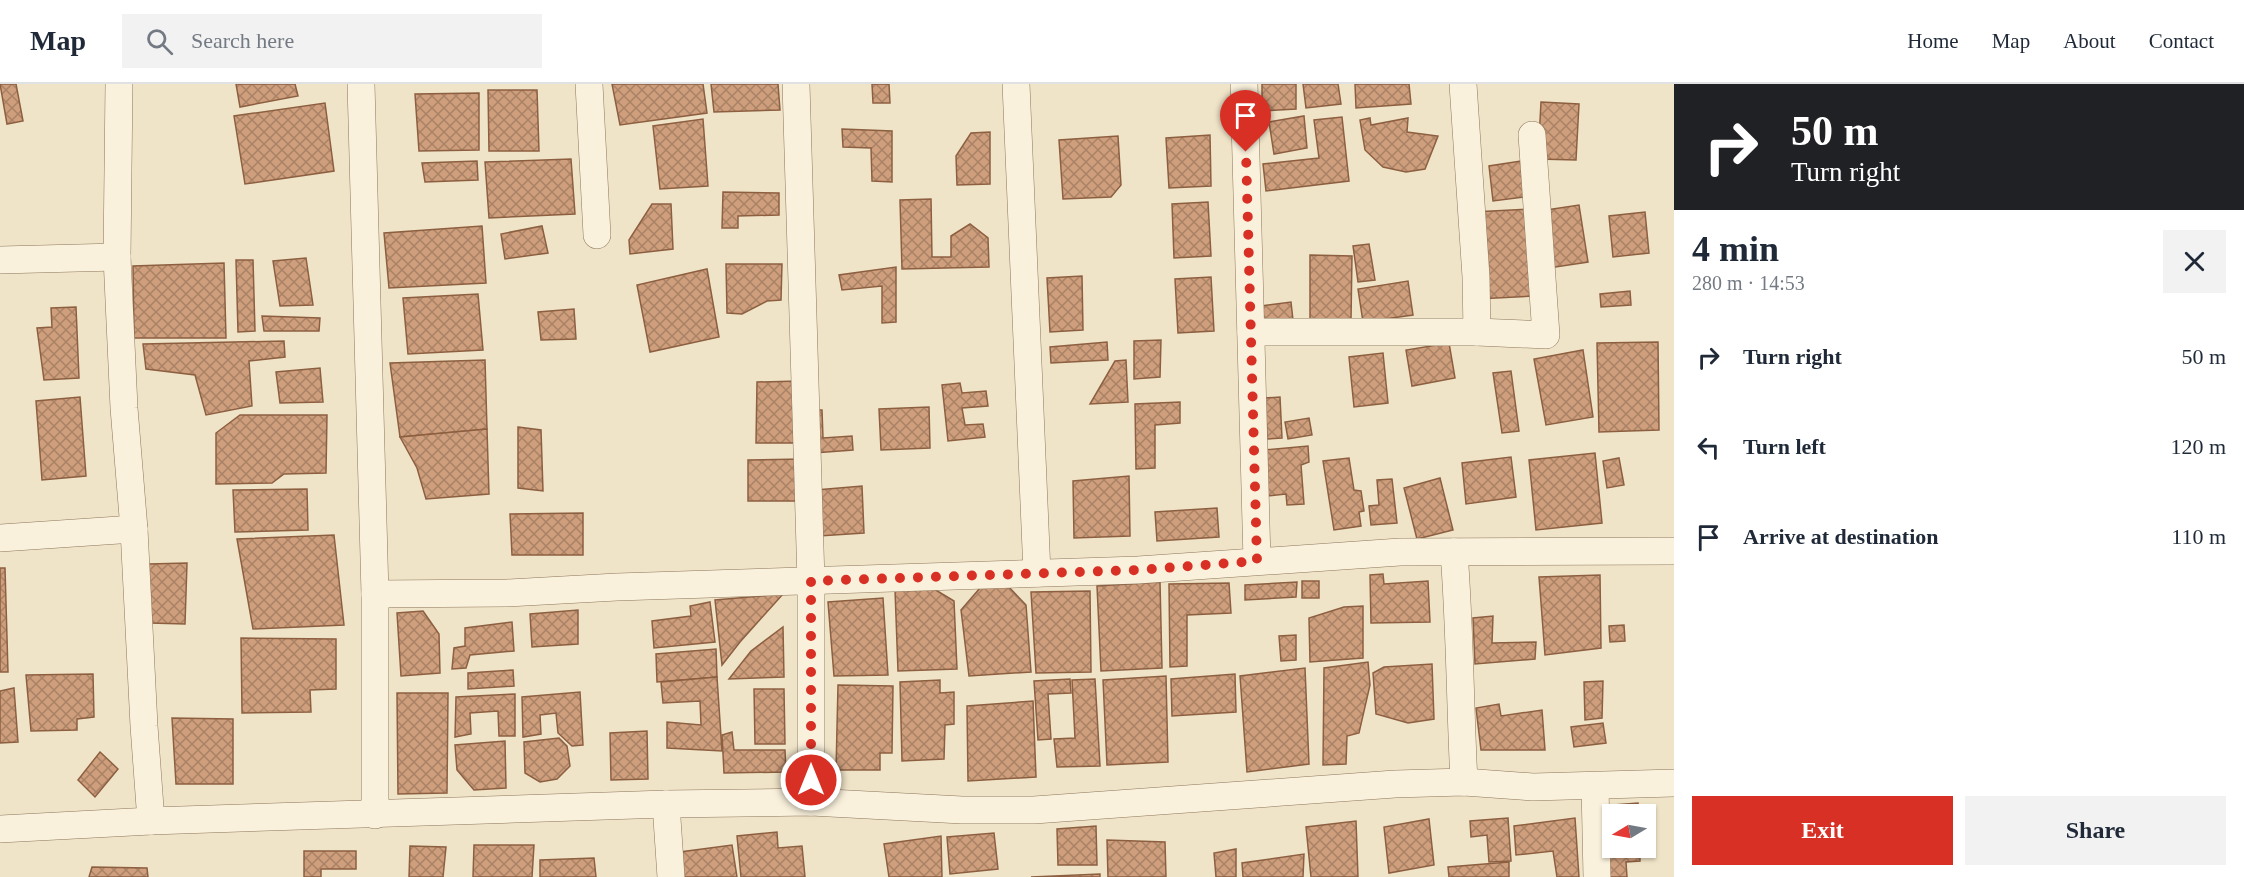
<!DOCTYPE html>
<html lang="en">
<head>
<meta charset="utf-8">
<style>
  :root { --surface:#fff; --page:#f2f2f3; --text:#1f2937; --muted:#747a83; --line:#e0e1e3; --accent:#d93025 }
  body { margin:0; font-family:Georgia,serif; background:var(--page); color:var(--text); height:100vh; display:flex; flex-direction:column; font-size:22px; white-space:nowrap }
  * { box-sizing:border-box; margin:0 }
  p { font-size:20px; color:var(--muted) }
  .icon { flex:none; width:33px; height:33px; fill:none; stroke:currentColor; stroke-width:2; stroke-linecap:round; stroke-linejoin:round }
  .map { position:relative; flex:1; overflow:hidden }
  .panel { display:flex; flex-direction:column; background:var(--surface); width:570px }
  .panel>* { flex:none }
  .hud { background:#202124; color:#fff; overflow:hidden }
  .needle { width:39px; rotate:260deg }
  .fabs { position:absolute; left:1602px; top:720px; display:grid; gap:12px }
  .fabs a { display:grid; place-items:center; width:54px; height:54px; border-radius:0px; background:var(--surface); box-shadow:0 2px 4px #0004; font-size:30px }
  .pin { position:absolute; display:grid; place-items:center; width:51px; height:51px; color:#fff; margin:-62px -26px; border-radius:50% 50% 50% 0; rotate:-45deg; box-shadow:0 0 6px #0007 }
  .pin .icon { rotate:45deg }
  .me { position:absolute; width:66px; margin:-33px; rotate:0deg; stroke-linejoin:round; filter:drop-shadow(0 0 4px #0008) }
  .turn { display:flex; align-items:center; gap:21px; height:126px; padding:0 18px; font-size:27px }
  .turn .icon { width:78px; height:78px; stroke-width:2.5 }
  .turn b { display:block; font-size:42px; line-height:51px }
  .round { display:grid; place-items:center; flex:none; width:63px; height:63px; border-radius:0px; background:var(--page) }
  .head { display:flex; align-items:center; justify-content:space-between; height:102px; padding:0 18px }
  h1 { font-size:36px; font-weight:800; line-height:45px }
  .cta { display:flex; gap:12px; margin-top:auto; padding:12px 18px }
  .cta a { flex:1; height:69px; border-radius:0px; background:var(--accent); color:#fff; font-size:24px; font-weight:800; line-height:69px; text-align:center }
  .cta a+a { background:var(--page); color:var(--text) }
  ul { padding:0; list-style:none }
  li { display:flex; align-items:center; gap:18px; height:90px; padding:0 18px }
  li div { flex:1 }
  li b { display:block; font-size:22px }
  li em { font-style:normal }
  header { display:flex; align-items:center; gap:36px; box-sizing:border-box; height:84px; padding:0 30px; background:var(--surface); border-bottom:2px solid var(--line) }
  header strong { font-size:28px }
  nav { display:flex; gap:33px; margin-inline-start:auto; font-size:21px }
  .search { width:420px; height:54px; background:var(--page); display:flex; align-items:center; gap:15px; box-sizing:border-box; padding:0 21px; border-radius:0px; color:var(--muted); font-size:22px }
  main { display:flex; flex:1; min-height:0 }
  .map>svg:first-child { display:block }
  .building { fill:url(#building-cross-hatch); stroke:#8d5f41; stroke-width:1.5 }
  .lines { fill:none; stroke-linecap:round; stroke-linejoin:round }
  .minor-casing { stroke:#8d765c; stroke-width:28 }
  .minor { stroke:#faf1dc; stroke-width:27 }
  .route { stroke:#d93025; stroke-width:10; stroke-dasharray:0 18 }
</style>
</head>
<body>
<header>
<strong>Map</strong>
<div class="search"><svg class="icon" aria-label="search" viewBox="0 0 24 24"><circle cx="10" cy="10" r="6"/><path d="M15 15l6 6"/></svg>Search here</div>
<nav><a>Home</a><a>Map</a><a>About</a><a>Contact</a></nav>
</header>
<main>
<div class="map">
<svg width="1674" height="793" viewBox="0 0 1674 793">
  <defs>
    <pattern id="building-cross-hatch" width="8" height="8" patternUnits="userSpaceOnUse" patternTransform="scale(1.5)"><rect width="8" height="8" fill="#cf9f7d"/><path d="M0 0l8 8M0 8l8-8" fill="none" stroke="#a98266"/></pattern>
  </defs>
  <rect width="100%" height="100%" fill="#f0e4c8"/>
  <g class="building">
    <path d="M0,0H16L23,37L7,40Z"/>
    <path d="M236,0H295L298,12L240,23Z"/>
    <path d="M612,0H703L707,29L620,41Z"/>
    <path d="M711,0H778L780,26L714,28Z"/>
    <path d="M872,0H889L890,19H873Z"/>
    <path d="M1262,0H1296V25L1262,27Z"/>
    <path d="M1303,0H1338L1341,20L1306,24Z"/>
    <path d="M1355,0H1409L1411,20L1356,24Z"/>
    <path d="M488,6H537L539,67H489Z"/>
    <path d="M479,9V66L419,67L415,10Z"/>
    <path d="M1541,18L1579,20L1576,76L1538,75Z"/>
    <path d="M325,19L334,87L245,100L234,32Z"/>
    <path d="M1304,32L1307,64L1274,70L1269,38Z"/>
    <path d="M1342,33L1349,97L1266,107L1263,80L1319,74L1314,36Z"/>
    <path d="M1370,34L1371,41L1408,34L1407,48L1438,52L1425,85L1406,88L1383,83L1365,66L1360,36Z"/>
    <path d="M703,35L708,102L660,105L653,42Z"/>
    <path d="M842,45L892,47V98L872,97L871,64L843,63Z"/>
    <path d="M990,48V100L957,101L956,72L971,49Z"/>
    <path d="M1210,51L1211,102L1169,104L1166,54Z"/>
    <path d="M1118,52L1121,101L1111,113L1063,115L1059,56Z"/>
    <path d="M571,75L575,130L489,134L485,78Z"/>
    <path d="M1527,76L1531,112L1493,117L1489,82Z"/>
    <path d="M477,77L478,96L425,98L422,79Z"/>
    <path d="M723,108L779,109V131L738,132V144H722Z"/>
    <path d="M931,115L932,173H951V152L970,140L988,154L989,183L902,185L900,116Z"/>
    <path d="M1208,118L1211,172L1174,174L1172,120Z"/>
    <path d="M652,120H671L673,165L630,170L629,156Z"/>
    <path d="M1579,121L1588,178L1549,184L1540,127Z"/>
    <path d="M1529,125L1534,212L1477,215L1473,128Z"/>
    <path d="M1645,128L1649,169L1613,173L1609,132Z"/>
    <path d="M482,142L486,199L389,204L384,149Z"/>
    <path d="M542,142L548,169L505,175L501,150Z"/>
    <path d="M1369,160L1375,196L1358,198L1353,162Z"/>
    <path d="M1310,171L1352,172L1351,237H1310Z"/>
    <path d="M306,174L313,221L280,222L273,177Z"/>
    <path d="M236,176H253L255,247L238,248Z"/>
    <path d="M224,179L226,254H134L133,182Z"/>
    <path d="M726,180H782L781,216L767,217L742,230L727,229Z"/>
    <path d="M896,183V238L882,239V202L842,206L839,191Z"/>
    <path d="M707,185L719,253L650,268L637,201Z"/>
    <path d="M1082,192L1083,246L1050,248L1047,194Z"/>
    <path d="M1211,193L1214,247L1178,249L1175,195Z"/>
    <path d="M1408,197L1413,231L1363,238L1358,205Z"/>
    <path d="M1630,207L1631,221L1601,223L1600,210Z"/>
    <path d="M478,210L483,266L408,270L403,214Z"/>
    <path d="M1291,218L1293,236L1263,240L1261,222Z"/>
    <path d="M76,223L79,294L44,296L37,244L52,243L51,224Z"/>
    <path d="M574,225L576,255L541,256L538,228Z"/>
    <path d="M262,232L320,234L319,247H264Z"/>
    <path d="M1161,256L1160,293L1134,295V257Z"/>
    <path d="M284,257L285,273L249,277L252,322L206,331L195,291L146,285L143,260Z"/>
    <path d="M1107,258L1108,276L1051,279L1050,263Z"/>
    <path d="M1658,258L1659,346L1599,348L1597,259Z"/>
    <path d="M1449,259L1455,294L1412,302L1406,266Z"/>
    <path d="M1583,266L1593,333L1546,341L1534,275Z"/>
    <path d="M1383,269L1388,319L1354,323L1349,273Z"/>
    <path d="M485,276L487,345L400,353L390,279Z"/>
    <path d="M1126,276L1128,318L1090,320L1115,277Z"/>
    <path d="M320,284L323,318L280,319L276,288Z"/>
    <path d="M1511,287L1519,347L1502,349L1493,289Z"/>
    <path d="M798,297V359H756L757,298Z"/>
    <path d="M960,299L962,309L986,307L988,322L962,324L965,341L983,340L985,353L948,357L942,301Z"/>
    <path d="M80,313L86,392L42,396L36,317Z"/>
    <path d="M1280,313L1282,354L1267,355L1265,314Z"/>
    <path d="M1180,318V339L1155,341V384L1136,385L1135,320Z"/>
    <path d="M929,323L930,364L881,366L879,325Z"/>
    <path d="M812,326H822L823,354L852,352L853,366L814,369Z"/>
    <path d="M240,331H327L326,389L284,390L272,399L216,400V349Z"/>
    <path d="M1309,334L1312,351L1288,355L1285,338Z"/>
    <path d="M518,343L541,346L543,407L518,404Z"/>
    <path d="M487,345L489,410L426,415L417,384L400,353Z"/>
    <path d="M1308,362L1309,378L1301,381L1304,420L1287,421L1286,410L1268,412L1264,366Z"/>
    <path d="M1595,369L1602,439L1536,446L1529,376Z"/>
    <path d="M1511,373L1516,413L1466,420L1462,379Z"/>
    <path d="M1349,374L1354,406L1361,407L1364,427L1359,428L1361,442L1334,446L1323,377Z"/>
    <path d="M1619,374L1624,401L1607,404L1603,377Z"/>
    <path d="M802,375V417H748V376Z"/>
    <path d="M1129,392L1130,452L1074,454L1073,397Z"/>
    <path d="M1440,394L1453,446L1417,455L1404,404Z"/>
    <path d="M1392,395L1397,439L1371,441L1369,422L1379,421L1377,396Z"/>
    <path d="M862,402L864,449L819,452L816,406Z"/>
    <path d="M307,405L308,446L235,448L233,406Z"/>
    <path d="M1217,424L1219,453L1157,457L1155,428Z"/>
    <path d="M583,429V471H512L510,430Z"/>
    <path d="M334,451L344,541L253,545L237,455Z"/>
    <path d="M187,479L185,540L150,539L149,480Z"/>
    <path d="M0,484H5L8,588H0Z"/>
    <path d="M1383,490L1384,500L1428,497L1430,538L1371,539L1370,491Z"/>
    <path d="M1600,491L1601,564L1545,571L1539,493Z"/>
    <rect x="1302" y="497" width="17" height="17"/>
    <path d="M1160,498L1162,584L1101,587L1097,502Z"/>
    <path d="M1297,498L1296,513L1245,516V501Z"/>
    <path d="M1229,499L1231,529L1187,531V582L1170,583L1169,500Z"/>
    <path d="M1007,501L1026,521L1031,588L969,592L961,526L980,504Z"/>
    <path d="M934,505L954,517L957,585L898,587L895,506Z"/>
    <path d="M1090,507L1091,588L1036,589L1031,508Z"/>
    <path d="M783,510L740,558L722,581L715,516Z"/>
    <path d="M883,514L888,591L834,592L828,518Z"/>
    <path d="M710,518L715,558L654,564L652,537L691,532L690,522Z"/>
    <path d="M1363,522V574L1310,578L1309,534L1344,523Z"/>
    <path d="M578,526V560L532,563L530,530Z"/>
    <path d="M423,527L439,550L440,589L401,592L397,529Z"/>
    <path d="M1493,532L1492,559L1536,558L1535,575L1475,580L1473,534Z"/>
    <path d="M512,538L514,567L470,571L466,584L452,585L454,564L465,562V544Z"/>
    <path d="M1624,541L1625,557L1610,558L1609,542Z"/>
    <path d="M783,543L784,593L729,595L751,567Z"/>
    <path d="M1296,551V576L1281,577L1279,552Z"/>
    <path d="M241,554L336,555V605L310,606L311,628L242,629Z"/>
    <path d="M716,565L717,593L657,598L656,570Z"/>
    <path d="M1368,578L1370,601L1359,649L1347,652L1346,680L1323,681L1324,584Z"/>
    <path d="M1432,580L1434,635L1408,639L1376,630L1373,589L1384,583Z"/>
    <path d="M1305,584L1309,680L1247,688L1240,592Z"/>
    <path d="M513,586L514,602L468,605V589Z"/>
    <path d="M93,590L94,633L77,635V646L31,647L26,591Z"/>
    <path d="M1235,590L1236,628L1172,632L1171,595Z"/>
    <path d="M1166,592L1168,678L1107,681L1103,596Z"/>
    <path d="M717,593L722,667L667,664V638L701,641L700,617L663,619L661,598Z"/>
    <path d="M1070,595L1071,609L1048,610L1051,655L1038,656L1034,597Z"/>
    <path d="M1095,595L1100,682L1057,683L1054,655L1075,654L1072,596Z"/>
    <path d="M940,596V609L954,608V640L945,641L944,675L902,677L900,598Z"/>
    <path d="M1603,597L1602,634L1585,636L1584,598Z"/>
    <path d="M838,601L893,602L892,669H880V686H836Z"/>
    <path d="M14,604L18,658L0,659V607Z"/>
    <path d="M754,605H784L785,660H755Z"/>
    <path d="M580,608L583,661L572,662L558,649L556,629L540,631L541,650L523,653L522,613Z"/>
    <path d="M397,609H448L447,709L398,710Z"/>
    <path d="M515,610V652H499L498,627L470,629L471,650L455,653L456,613Z"/>
    <path d="M1033,617L1036,693L968,697L967,622Z"/>
    <path d="M1499,620L1501,632L1542,626L1545,666H1481L1476,624Z"/>
    <path d="M172,634L233,635V700H176Z"/>
    <path d="M1603,639L1606,659L1574,663L1571,643Z"/>
    <path d="M647,647L648,695L611,696L610,649Z"/>
    <path d="M732,648L734,666H785L786,688L724,689L722,651Z"/>
    <path d="M559,654L567,662L570,682L557,695L540,698L525,689L524,658Z"/>
    <path d="M505,657L506,704L474,706L457,686L455,661Z"/>
    <path d="M100,668L118,685L95,713L78,696Z"/>
    <path d="M1638,719L1639,730H1612V764H1640V777L1626,778L1627,793H1605L1601,722Z"/>
    <path d="M1508,734L1511,777L1489,778L1487,751L1471,753L1470,737Z"/>
    <path d="M1575,734L1579,793H1557L1553,767L1516,771L1514,742Z"/>
    <path d="M1429,735L1434,781L1389,789L1384,743Z"/>
    <path d="M1356,737L1358,793H1311L1306,743Z"/>
    <path d="M1096,742L1097,781H1058L1057,745Z"/>
    <path d="M777,748L778,764L802,762L805,793H741L737,752Z"/>
    <path d="M994,749L998,785L950,790L947,753Z"/>
    <path d="M941,752L942,793H889L884,760Z"/>
    <path d="M1107,756L1165,758L1166,793H1108Z"/>
    <path d="M474,761H534L532,793H473Z"/>
    <path d="M732,761L737,793H684L680,768Z"/>
    <path d="M410,762L446,763L443,793H409Z"/>
    <path d="M1236,765V793H1216L1214,769Z"/>
    <path d="M304,767H356V785H321V793H304Z"/>
    <path d="M1304,770L1303,793H1243L1242,779Z"/>
    <path d="M594,774L596,793H540V776Z"/>
    <path d="M1509,778V793H1449L1448,783Z"/>
    <path d="M92,783L147,784L148,793H89Z"/>
    <path d="M1100,790V793H1031Z"/>
  </g>
  <g class="lines">
    <defs>
      <g id="minor">
        <path d="M119,0L117,173L124,324L134,445L144,642L151,737"/>
        <path d="M361,0L375,510V731"/>
        <path d="M589,0L597,151"/>
        <path d="M796,0L811,497V718"/>
        <path d="M1016,0L1037,489"/>
        <path d="M1244,0L1257,477"/>
        <path d="M1463,0L1476,193L1477,248"/>
        <path d="M0,176L117,173"/>
        <path d="M1251,248H1477L1546,251L1532,51"/>
        <path d="M0,454L134,445"/>
        <path d="M1454,468C1460,545 1460,621 1464,698"/>
        <path d="M375,510L507,509L617,503L1138,486L1400,468L1674,467"/>
        <path d="M1595,702L1597,793"/>
        <path d="M666,720L671,793"/>
        <path d="M0,745L151,737L666,720L811,718L962,726H1034L1395,700L1464,698L1533,703L1674,699"/>
      </g>
    </defs>
    <use href="#minor" class="minor-casing"/>
    <use href="#minor" class="minor"/>
  </g>
  <g class="lines">
    <path class="route" d="M811,696V497L1138,486L1257,477L1246,68"/>
  </g>
</svg>
<div class="fabs">
<a><svg class="needle" viewBox="-14 -14 28 28"><path d="M0-13l5 13h-10z" fill="#e53935"/><path d="M0 13l5-13h-10z" fill="#747a83"/></svg></a>
</div>
<div class="pin" style="left:1246px;top:68px;background:#d93025"><svg class="icon" aria-label="arrive" viewBox="0 0 24 24"><path d="M6 21V4h12l-3 4 3 4H6"/></svg></div>
<svg class="me" style="left:811px;top:696px" viewBox="-20 -20 40 40"><circle r="17" fill="#d93025" stroke="#fff" stroke-width="3"/><path d="M0-11L8 9 0 5-8 9z" fill="#fff"/></svg>
</div>
<section class="panel">
<div class="hud">
<div class="turn"><svg class="icon" aria-label="right" viewBox="0 0 24 24"><path d="M7 20v-9h11M14 6l5 5-5 5"/></svg><div><b>50 m</b>Turn right</div></div>
</div>
<div class="head"><div><h1>4 min</h1><p>280 m · 14:53</p></div><a class="round"><svg class="icon" aria-label="close" viewBox="0 0 24 24"><path d="M6 6l12 12M18 6L6 18"/></svg></a></div>
<ul>
<li><svg class="icon" aria-label="right" viewBox="0 0 24 24"><path d="M7 20v-9h11M14 6l5 5-5 5"/></svg><div><b>Turn right</b></div><em>50 m</em></li>
<li><svg class="icon" aria-label="left" viewBox="0 0 24 24"><path d="M17 20v-9H6M10 6l-5 5 5 5"/></svg><div><b>Turn left</b></div><em>120 m</em></li>
<li><svg class="icon" aria-label="arrive" viewBox="0 0 24 24"><path d="M6 21V4h12l-3 4 3 4H6"/></svg><div><b>Arrive at destination</b></div><em>110 m</em></li>
</ul>
<div class="cta"><a>Exit</a><a>Share</a></div>
</section>
</main>
</body>
</html>
